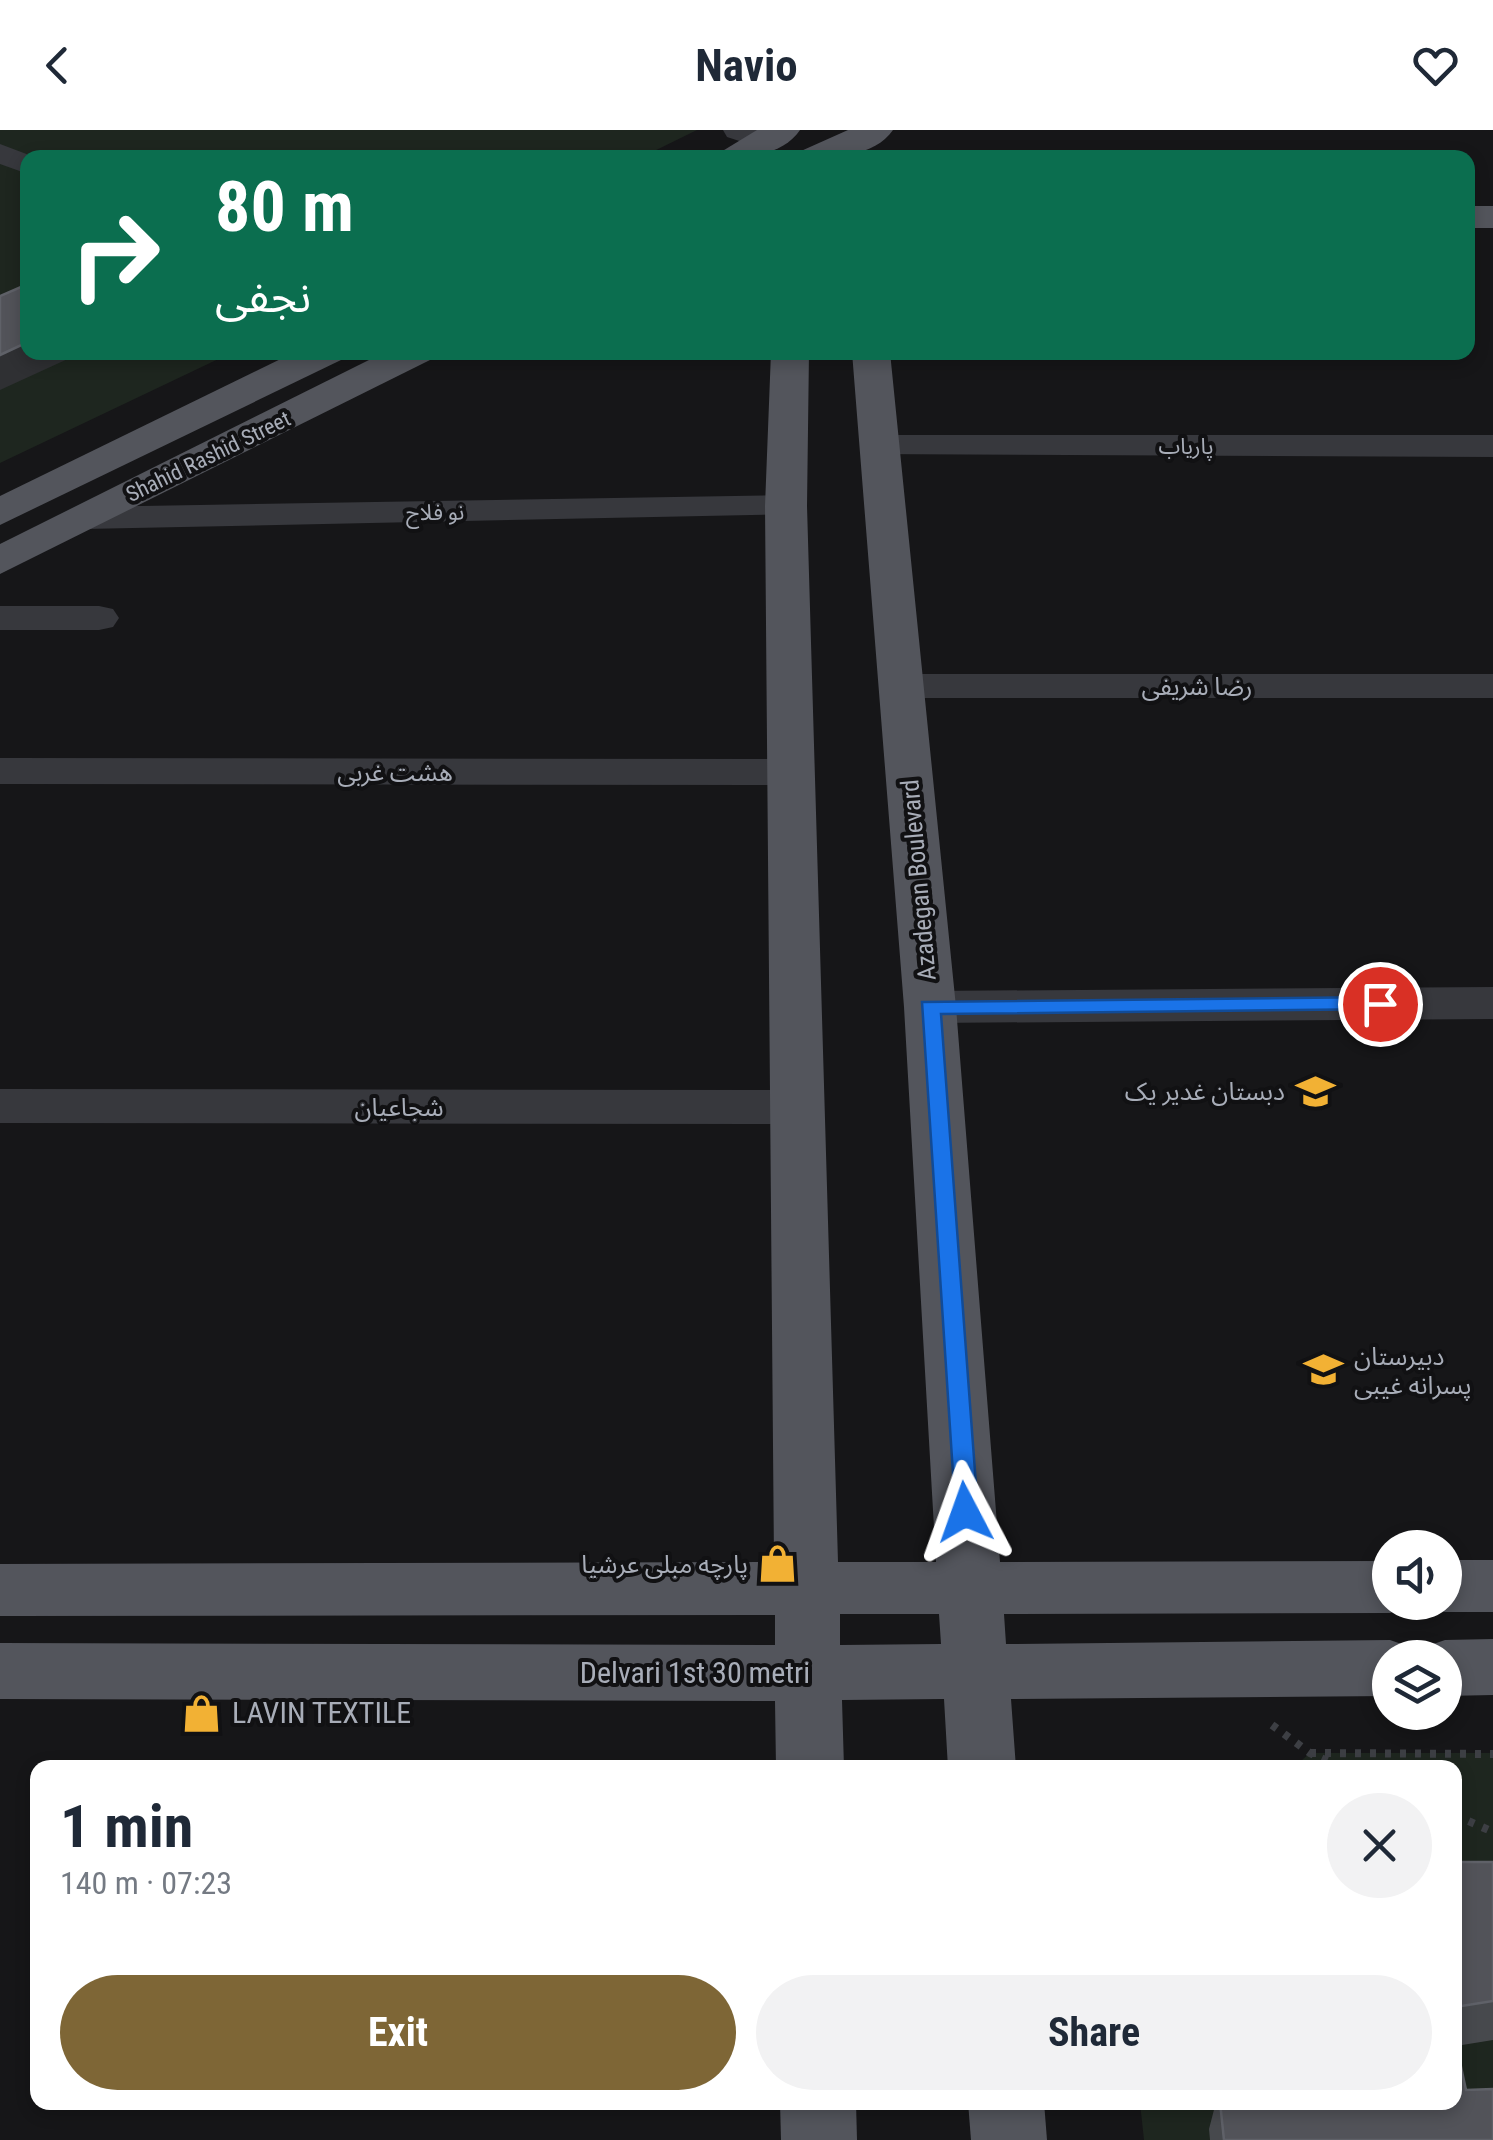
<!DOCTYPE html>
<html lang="en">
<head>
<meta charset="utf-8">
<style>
  :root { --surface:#fff; --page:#f2f2f3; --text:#1f2937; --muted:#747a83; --accent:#7e6636 }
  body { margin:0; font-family:"Roboto Condensed","Noto Sans Arabic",sans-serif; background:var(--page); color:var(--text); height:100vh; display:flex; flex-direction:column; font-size:38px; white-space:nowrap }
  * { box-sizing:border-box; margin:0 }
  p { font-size:32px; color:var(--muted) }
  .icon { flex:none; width:55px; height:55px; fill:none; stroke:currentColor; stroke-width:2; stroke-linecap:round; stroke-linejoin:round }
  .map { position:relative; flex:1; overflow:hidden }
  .sheet { position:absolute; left:30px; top:1630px; width:1432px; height:350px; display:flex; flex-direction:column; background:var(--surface); border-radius:20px; box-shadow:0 5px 15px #0003 }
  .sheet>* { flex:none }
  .top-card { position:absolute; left:20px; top:20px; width:1455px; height:210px; border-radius:20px; box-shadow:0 5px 15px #0003; background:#0b6e4f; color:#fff; overflow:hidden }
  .fabs { position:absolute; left:1372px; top:1400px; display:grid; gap:20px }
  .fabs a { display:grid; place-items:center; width:90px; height:90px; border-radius:50%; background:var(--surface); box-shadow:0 5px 15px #0003; font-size:50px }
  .pin { position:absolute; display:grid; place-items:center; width:85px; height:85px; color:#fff; margin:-42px; border:5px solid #fff; border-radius:50%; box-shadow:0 2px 10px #0007 }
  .me { position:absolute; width:110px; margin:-55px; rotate:356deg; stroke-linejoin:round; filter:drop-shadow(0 0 8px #0008) }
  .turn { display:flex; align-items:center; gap:35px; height:210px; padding:0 30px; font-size:45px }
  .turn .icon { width:130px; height:130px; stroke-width:2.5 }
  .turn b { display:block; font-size:70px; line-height:85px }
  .round { display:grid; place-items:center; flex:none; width:105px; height:105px; border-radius:52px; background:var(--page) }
  .headline { display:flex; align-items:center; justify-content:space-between; height:170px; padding:0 30px }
  h1 { font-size:60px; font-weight:700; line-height:75px }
  .button { display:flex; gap:20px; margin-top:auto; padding:20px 30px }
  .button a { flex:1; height:115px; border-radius:60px; background:var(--accent); color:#fff; font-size:40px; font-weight:700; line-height:115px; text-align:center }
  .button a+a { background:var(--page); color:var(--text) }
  header { display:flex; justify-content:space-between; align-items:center; height:130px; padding:0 30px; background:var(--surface); font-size:45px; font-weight:700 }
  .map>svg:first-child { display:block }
  .green { fill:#1e261f }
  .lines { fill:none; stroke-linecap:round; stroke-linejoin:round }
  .path { stroke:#3d3f44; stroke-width:8; stroke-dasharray:6 9; stroke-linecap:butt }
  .minor { fill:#37383d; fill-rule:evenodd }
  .major { fill:#53555c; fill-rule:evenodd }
  .wall { fill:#47494d }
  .shaded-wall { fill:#2f3033 }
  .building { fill:#525359; stroke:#5f6168; stroke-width:2.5 }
  .route { fill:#1a73e8; stroke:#114b97; stroke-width:2.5 }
  .labels { text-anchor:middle; stroke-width:8; stroke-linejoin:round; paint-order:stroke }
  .far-street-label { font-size:22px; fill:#a8adb8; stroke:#111113 }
  .street-label { font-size:25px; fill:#a8adb8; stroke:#111113 }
  .poi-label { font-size:25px; fill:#a8adb8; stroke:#111113; text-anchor:end }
  .near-street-label { font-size:30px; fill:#a8adb8; stroke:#111113 }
  .near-poi-label { font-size:30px; fill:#a8adb8; stroke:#111113; text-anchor:start }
</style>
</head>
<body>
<header><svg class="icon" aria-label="back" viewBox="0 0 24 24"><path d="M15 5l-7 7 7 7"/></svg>Navio<svg class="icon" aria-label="heart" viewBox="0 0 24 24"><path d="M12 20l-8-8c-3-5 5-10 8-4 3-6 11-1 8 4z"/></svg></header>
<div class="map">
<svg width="1493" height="2010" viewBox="0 0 1493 2010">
  <rect width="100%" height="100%" fill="#161618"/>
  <g class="green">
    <path d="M0,0H697L640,28H28V222L231,223L0,333Z"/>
    <path d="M1310,1623H1493V2010H1144L1140,1973L1455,1972V1638L1294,1637Z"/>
  </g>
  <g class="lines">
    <g class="path">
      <path d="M1272,1595L1310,1623L1343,1638"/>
      <path d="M1310,1623L1493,1624"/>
      <path d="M1455,1685L1493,1702"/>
    </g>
    <g class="minor">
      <path d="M723,0H766L780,10L764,19L727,7Z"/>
      <path d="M0,14L37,28H28V44L0,34Z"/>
      <path d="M880,305H1493V327L867,324L862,316L867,308Z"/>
      <path d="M786,365L799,368L805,376L799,384L84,399L70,396L65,388L70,380L84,377Z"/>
      <path d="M0,476H99L113,479L119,488L113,497L99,500H0Z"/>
      <path d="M901,544H1493V568H901L886,565L880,556L886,547Z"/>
      <path d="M0,628L791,629L806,633L813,642L806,651L791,655L0,654Z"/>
      <path d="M1493,857V889L930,893L913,888L906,877L913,866L930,861Z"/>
      <path d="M0,959L797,960L814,965L822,977L814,989L797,994L0,993Z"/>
    </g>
    <g class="major">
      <path d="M757,0H800C781,28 741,28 711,28Z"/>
      <path d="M848,0H893C873,29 827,28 796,28L801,21Z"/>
      <rect x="1468" y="76" width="25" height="22"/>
      <path d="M295,222H346L341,230L0,395V366Z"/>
      <path d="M385,222H435L430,230L0,444V414Z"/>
      <path d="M771,222H809L807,376L838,1432H936L904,877L852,222H890L956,877L1000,1432L1390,1431V1472H1414L1390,1483L1004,1484L1006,1514L1390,1510L1413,1518L1418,1527L1422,1518L1445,1510L1493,1509V1565L1445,1566V1528H1390V1566L1011,1569L1016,1638H948L944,1569L842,1570L844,1638H776L775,1571L0,1569V1513L775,1515V1485L0,1486V1434L774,1432L765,376ZM840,1484H939L941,1514L840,1515Z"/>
      <path d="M1445,1430H1493V1482H1445L1422,1475L1445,1472Z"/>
      <path d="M780,1972H856L857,2010H781Z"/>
      <path d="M968,1972H1044L1047,2010H971Z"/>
    </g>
  </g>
  <path class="wall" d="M1455,1732H1493V1910L1456,1916L1466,1960L1493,2010H1210L1209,1999L1216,1972H1455Z"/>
  <path class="shaded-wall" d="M28,212V222H83L0,260V225Z"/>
  <g class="building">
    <path d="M28,154V212L0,225V166Z"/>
    <path d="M1455,1732H1493V1871L1455,1877Z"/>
    <path d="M1455,1909L1466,1960L1493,1959V2010H1224L1220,1972H1455Z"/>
  </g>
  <path class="route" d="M1380,867L1388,869V879L941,884L978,1382L974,1389H956L922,872Z"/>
  <defs>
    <symbol id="school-bare" viewBox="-9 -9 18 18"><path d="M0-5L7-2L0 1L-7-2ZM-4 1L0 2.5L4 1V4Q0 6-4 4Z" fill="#f2b134" stroke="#111113" stroke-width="2.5" paint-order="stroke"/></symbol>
    <symbol id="shop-bare" viewBox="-9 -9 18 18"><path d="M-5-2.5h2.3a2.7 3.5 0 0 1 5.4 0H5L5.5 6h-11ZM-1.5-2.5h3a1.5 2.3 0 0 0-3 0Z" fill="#f2b134" stroke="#111113" stroke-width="2.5" paint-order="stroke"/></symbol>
  </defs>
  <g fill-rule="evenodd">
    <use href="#school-bare" x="1288" y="934" width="55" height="55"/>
    <use href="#school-bare" x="1296" y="1212" width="55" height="55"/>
    <use href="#shop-bare" x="750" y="1406" width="55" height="55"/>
    <use href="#shop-bare" x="174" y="1556" width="55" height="55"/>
  </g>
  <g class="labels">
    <g class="far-street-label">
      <text x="1186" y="324">پاریاب</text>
      <text transform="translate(208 326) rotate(-26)" y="8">Shahid Rashid Street</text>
      <text transform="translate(435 382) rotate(-1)" y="8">نو فلاح</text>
    </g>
    <g class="street-label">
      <text x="1197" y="565">رضا شریفی</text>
      <text x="395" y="651">هشت غربی</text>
      <text transform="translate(918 750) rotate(-95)" y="9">Azadegan Boulevard</text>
      <text x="399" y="986">شجاعیان</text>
    </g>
    <g class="poi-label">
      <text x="1285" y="970">دبستان غدیر یک</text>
      <text x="1354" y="1235" text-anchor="start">دبیرستان<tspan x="1354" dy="29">پسرانه غیبی</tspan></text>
      <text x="748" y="1443">پارچه مبلی عرشیا</text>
    </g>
    <g class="near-street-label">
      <text x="695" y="1553">Delvari 1st 30 metri</text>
    </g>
    <g class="near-poi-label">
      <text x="232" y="1593">LAVIN TEXTILE</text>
    </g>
  </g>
</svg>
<div class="fabs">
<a><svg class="icon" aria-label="sound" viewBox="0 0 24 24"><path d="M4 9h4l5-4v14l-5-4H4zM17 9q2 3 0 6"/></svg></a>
<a><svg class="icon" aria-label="layers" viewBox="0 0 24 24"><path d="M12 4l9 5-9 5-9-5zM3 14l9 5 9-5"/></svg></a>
</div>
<div class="pin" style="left:1380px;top:874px;background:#d93025"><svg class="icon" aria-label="arrive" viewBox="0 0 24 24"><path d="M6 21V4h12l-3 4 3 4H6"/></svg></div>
<svg class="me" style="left:965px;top:1382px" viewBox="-20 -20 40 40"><path d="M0-17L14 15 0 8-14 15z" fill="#1a73e8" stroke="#fff" stroke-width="4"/></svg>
<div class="top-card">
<div class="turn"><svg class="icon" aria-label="right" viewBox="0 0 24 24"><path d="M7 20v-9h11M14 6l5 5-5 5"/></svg><div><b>80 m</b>نجفی</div></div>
</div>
<section class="sheet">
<div class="headline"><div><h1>1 min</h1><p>140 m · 07:23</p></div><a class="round"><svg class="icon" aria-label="close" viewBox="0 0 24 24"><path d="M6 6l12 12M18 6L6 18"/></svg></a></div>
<div class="button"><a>Exit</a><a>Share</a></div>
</section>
</div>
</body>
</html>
